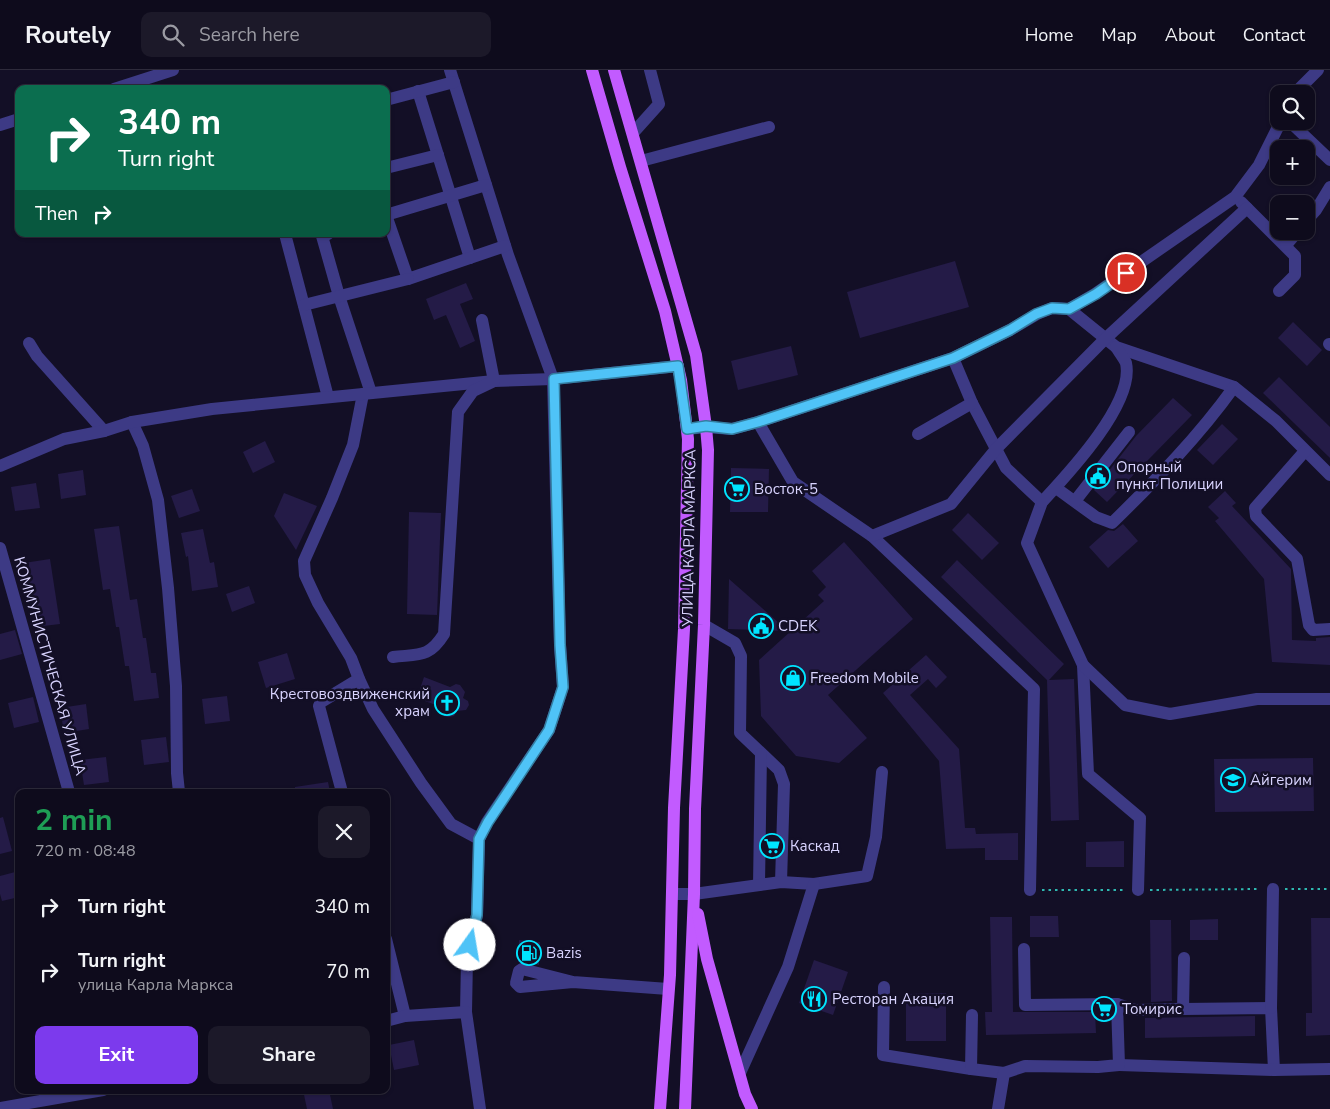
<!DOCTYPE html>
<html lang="en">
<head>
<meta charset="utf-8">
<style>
  :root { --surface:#0e0b1c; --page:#1c1929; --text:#f1f3f6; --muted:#9b9ba3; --line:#2e2b3b; --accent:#7c3aed }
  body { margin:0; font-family:"Nunito Sans",sans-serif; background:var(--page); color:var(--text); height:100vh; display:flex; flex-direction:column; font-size:19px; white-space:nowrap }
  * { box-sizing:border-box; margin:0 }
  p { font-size:16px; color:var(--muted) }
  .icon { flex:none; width:28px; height:28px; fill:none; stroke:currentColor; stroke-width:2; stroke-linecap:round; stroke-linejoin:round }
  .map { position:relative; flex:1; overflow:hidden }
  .side { position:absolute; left:15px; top:719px; width:375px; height:305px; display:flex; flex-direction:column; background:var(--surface); border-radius:10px; box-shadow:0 1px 4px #0004,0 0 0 1px var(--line) }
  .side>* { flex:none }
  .hud { position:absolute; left:15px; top:15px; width:375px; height:152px; border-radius:10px; box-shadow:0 1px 4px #0004,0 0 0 1px var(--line); background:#0b6e4f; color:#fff; overflow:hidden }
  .tools { position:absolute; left:1270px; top:15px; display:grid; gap:10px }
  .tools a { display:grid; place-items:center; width:45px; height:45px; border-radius:10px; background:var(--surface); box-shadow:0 1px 4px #0004,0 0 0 1px var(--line); font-size:25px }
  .pin { position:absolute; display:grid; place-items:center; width:42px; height:42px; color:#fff; margin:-21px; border:2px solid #fff; border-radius:50%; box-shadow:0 1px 5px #0007 }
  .me { position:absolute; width:55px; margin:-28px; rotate:13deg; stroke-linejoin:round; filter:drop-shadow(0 0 4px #0008) }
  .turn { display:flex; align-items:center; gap:18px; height:105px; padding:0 20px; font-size:22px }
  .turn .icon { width:65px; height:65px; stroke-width:2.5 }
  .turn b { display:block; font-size:35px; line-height:42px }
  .then { display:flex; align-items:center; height:48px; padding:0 20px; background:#0003; gap:10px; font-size:19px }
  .round { display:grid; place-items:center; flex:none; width:52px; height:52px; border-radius:10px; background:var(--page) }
  .summary { display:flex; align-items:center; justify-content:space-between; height:85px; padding:0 20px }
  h1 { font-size:30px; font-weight:700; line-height:38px; color:#1e9e55 }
  .button { display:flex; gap:10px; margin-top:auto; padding:10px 20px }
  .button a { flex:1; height:58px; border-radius:10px; background:var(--accent); color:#fff; font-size:20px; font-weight:700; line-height:58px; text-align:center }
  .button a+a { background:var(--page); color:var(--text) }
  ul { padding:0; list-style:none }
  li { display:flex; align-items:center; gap:15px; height:65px; padding:0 20px }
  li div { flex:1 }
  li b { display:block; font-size:19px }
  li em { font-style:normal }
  header { display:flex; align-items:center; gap:30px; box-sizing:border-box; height:70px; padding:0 25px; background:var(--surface); border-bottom:1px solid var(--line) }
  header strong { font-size:24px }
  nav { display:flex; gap:28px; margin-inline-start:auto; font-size:18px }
  .search { width:350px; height:45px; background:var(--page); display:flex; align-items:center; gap:12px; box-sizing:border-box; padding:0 18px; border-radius:10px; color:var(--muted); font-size:19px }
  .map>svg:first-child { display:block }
  .building { fill:#241b47 }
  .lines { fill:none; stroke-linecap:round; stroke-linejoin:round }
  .path { stroke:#2fb8b0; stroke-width:2; stroke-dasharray:2.5 4; stroke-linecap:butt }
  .minor { stroke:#3d3a85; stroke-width:12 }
  .major { stroke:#c25bff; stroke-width:12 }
  .route-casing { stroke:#337fa1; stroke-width:12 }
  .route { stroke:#4fc3f7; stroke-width:9 }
  .labels { text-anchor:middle; stroke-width:5; stroke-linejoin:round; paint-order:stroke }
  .poi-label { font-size:15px; fill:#d9d4ff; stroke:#130f26; text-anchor:start }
  .street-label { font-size:15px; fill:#d9d4ff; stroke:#130f26 }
</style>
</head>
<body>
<header>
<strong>Routely</strong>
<div class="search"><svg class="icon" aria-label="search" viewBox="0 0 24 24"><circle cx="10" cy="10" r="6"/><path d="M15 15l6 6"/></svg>Search here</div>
<nav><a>Home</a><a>Map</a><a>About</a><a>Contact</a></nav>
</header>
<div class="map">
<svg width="1330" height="1039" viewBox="0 0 1330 1039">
  <rect width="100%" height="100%" fill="#130f26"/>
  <g class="building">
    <path d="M955,191L969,237L860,268L847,222Z"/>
    <path d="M466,213L473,229L460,234L475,271L460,278L446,245L434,250L426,229Z"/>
    <path d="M1293,252L1322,280L1307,296L1278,268Z"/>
    <path d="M791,276L798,305L738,320L731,291Z"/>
    <path d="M1279,307L1330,357V388L1263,323Z"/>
    <path d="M1173,328L1192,345L1107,432L1094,420L1136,366Z"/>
    <path d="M1222,354L1238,369L1213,395L1197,380Z"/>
    <path d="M265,371L275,392L253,403L243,382Z"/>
    <path d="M731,398L769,399L768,442H730Z"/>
    <path d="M83,400L86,425L61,429L58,404Z"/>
    <path d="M36,413L40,438L15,441L11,417Z"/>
    <path d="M192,419L200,441L179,448L171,426Z"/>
    <path d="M1225,421L1236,433L1232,436L1291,499L1292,570L1316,571V568L1330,567V595L1272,592L1264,509L1215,451L1219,448L1208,437Z"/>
    <path d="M284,423L317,436L296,480L274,446Z"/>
    <path d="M409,442L441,443L437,545L407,544Z"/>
    <path d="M968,443L999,473L982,490L952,460Z"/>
    <path d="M1123,454L1138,471L1108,498L1089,477L1108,460L1114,461Z"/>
    <path d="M119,456L130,530L137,529L143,568H146L151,603H156L159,628L134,631L129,596H125L119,557H116L110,519L103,520L94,459Z"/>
    <path d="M203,459L210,493L214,492L218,517L192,521L188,486L186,487L181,463Z"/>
    <path d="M844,472L913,549L828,625L867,668L839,693L796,686L761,646L759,590L824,531L818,525L826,517L812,501Z"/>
    <path d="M50,489L60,554L35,557L24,493Z"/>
    <path d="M957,490L1064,594L1049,610L1074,609L1079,750L1051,751L1047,610L941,507Z"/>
    <path d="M729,509L788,561L728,559Z"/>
    <path d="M249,516L255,533L232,542L226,524Z"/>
    <path d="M15,560L22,584L0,590V564Z"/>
    <path d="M287,583L295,609L266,618L258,592Z"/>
    <path d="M926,585L947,607L936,618L928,609L910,625L959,679L965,758H975L976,764L1018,763V790H985V778L946,779L939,691L883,623Z"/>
    <path d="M424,607L450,617L456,614L460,615L465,622L463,628L468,631L469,635L466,640L457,641L454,646L448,647L444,646L441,637L417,628Z"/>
    <path d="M227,626L230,651L205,654L202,629Z"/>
    <path d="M33,627L39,652L14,658L8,633Z"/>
    <path d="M86,634L89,659L64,663L60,638Z"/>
    <path d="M166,667L169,692L144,695L141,670Z"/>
    <path d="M106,687L109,712L84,715L80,690Z"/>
    <path d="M1313,688L1314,741L1215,742L1214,689Z"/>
    <path d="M328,712L330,722H295V717Z"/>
    <path d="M3,747L12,781L0,784V748Z"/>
    <path d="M1124,771V797H1086V772Z"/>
    <path d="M19,801V827L2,831L0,824V806Z"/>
    <path d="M1030,846H1058L1059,867H1030Z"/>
    <path d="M990,847H1012L1013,942H1095L1096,963L986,965L985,942H992Z"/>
    <path d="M1311,848H1330V965L1306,966V943H1312Z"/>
    <path d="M1218,849V870H1190V850Z"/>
    <path d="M1150,850H1171L1172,931L1151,932Z"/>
    <path d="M519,870L540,872L539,895L524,891L518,892Z"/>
    <path d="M814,890L848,902L833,945L799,933Z"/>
    <path d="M946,923V971H906V924Z"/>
    <path d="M1255,946V966L1145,968V948Z"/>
    <path d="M414,970L419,995L394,1000L389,975Z"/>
    <path d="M303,1020H329L333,1039H307Z"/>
  </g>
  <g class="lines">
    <g class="path">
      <path d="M1285,819H1330"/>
      <path d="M1042,820H1125"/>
      <path d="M1150,820L1260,819"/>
    </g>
    <g class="minor">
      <path d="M450,0L508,185L553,309L560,575L563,617L549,660L487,752L479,769L477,845L467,889L466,942"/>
      <path d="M114,19L173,0"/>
      <path d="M418,21L470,188"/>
      <path d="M1296,24L1300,18L1318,0"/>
      <path d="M386,30L454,12"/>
      <path d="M1289,51L1330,90"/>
      <path d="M0,55L19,49"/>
      <path d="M633,63L659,34L650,0"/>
      <path d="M641,91L769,57"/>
      <path d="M386,98L438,85"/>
      <path d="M1241,132L1295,186V205L1279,221"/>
      <path d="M386,145L408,209L505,176"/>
      <path d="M386,145L486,115"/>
      <path d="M1306,151L1316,140L1330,117"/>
      <path d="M285,164L328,327"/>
      <path d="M328,164L322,166L339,226L371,323"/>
      <path d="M1286,175L1298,161"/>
      <path d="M304,235L408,209"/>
      <path d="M1069,239L1116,277L1234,317L1276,351L1330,405"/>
      <path d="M29,273L37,286L104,361"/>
      <path d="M1329,274L1330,275"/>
      <path d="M953,288L972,333L1006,398L1042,432L1027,473L1083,595L1088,704L1140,748L1138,820"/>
      <path d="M363,324L353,375L332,428L304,491L305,505L318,533L351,588L359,609L373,639L421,713L451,754L479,769"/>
      <path d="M132,352L143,376L158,430L168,518L176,616L177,703L179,722"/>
      <path d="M758,352L793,412L872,466L1034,619L1030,820"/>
      <path d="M687,359L706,357L732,359L758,352L953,288L1010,260L1037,244L1052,238L1069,239L1095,224L1235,127L1259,95L1281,51"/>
      <path d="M918,364L972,333"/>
      <path d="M1305,381L1255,438L1256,446L1297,489L1309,555L1313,560L1330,559"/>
      <path d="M0,396L64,369L104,361L132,352L212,339L494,311L553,309L678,296"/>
      <path d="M1056,418L1096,447L1112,453C1156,410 1198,367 1234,317"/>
      <path d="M1075,431L1129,362"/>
      <path d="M1042,432C1068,404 1135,333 1126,293C1124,288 1119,282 1116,277"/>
      <path d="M872,466L951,434L996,379L1105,269L1247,138"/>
      <path d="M0,478L69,722"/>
      <path d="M704,555L735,573L741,586L740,663L779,700L784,714L781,812"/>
      <path d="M393,587C419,584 429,588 444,564L458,342L473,321L494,311L482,250"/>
      <path d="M1083,595L1125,635L1170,644L1257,629H1330"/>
      <path d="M342,722L319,636L321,632L359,609"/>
      <path d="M759,815L761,684"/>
      <path d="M672,824H694L781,812L814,814L867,806L876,767L882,702"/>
      <path d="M386,869L405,946"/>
      <path d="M1184,888L1183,939L1271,938L1274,1000"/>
      <path d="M573,912L520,917L516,913L519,901L522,899L573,912L668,919"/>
      <path d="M884,917L883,985L971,999L1004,1003"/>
      <path d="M1117,934L1135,940L1183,939"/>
      <path d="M1271,938L1273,819"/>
      <path d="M386,951L405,946L466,942L480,1039"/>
      <path d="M1119,995L1274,1000L1330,999"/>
      <path d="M971,999L972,945"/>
      <path d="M740,1003L788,897L814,814"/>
      <path d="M0,1038L103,1020"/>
      <path d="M998,1039L1004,1003L1025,996L1098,997L1119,995L1117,934L1025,935L1024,879"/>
    </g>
    <g class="major">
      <path d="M592,0L620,97L665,241L681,310L688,369L684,559L674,738L670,905L660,1039"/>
      <path d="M614,0L696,285L706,357L708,380L704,555L695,739L694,824L685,1039"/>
      <path d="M698,844L707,889L745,1024L752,1039"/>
    </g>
  </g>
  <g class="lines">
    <defs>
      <path id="route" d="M470,875L477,845L479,769L488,752L549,660L563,617L560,575L554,309L678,296L687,359L706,356L732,359L758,352L953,288L1010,260L1036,244L1052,238L1069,239L1096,224L1126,203"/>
    </defs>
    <use href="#route" class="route-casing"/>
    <use href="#route" class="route"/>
  </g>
  <defs>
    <symbol id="civic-ring" viewBox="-11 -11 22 22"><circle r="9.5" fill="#130f26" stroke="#00e5ff" stroke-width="1.5"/><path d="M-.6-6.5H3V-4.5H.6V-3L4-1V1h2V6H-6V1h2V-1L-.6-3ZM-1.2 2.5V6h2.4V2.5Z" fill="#00e5ff"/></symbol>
    <symbol id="supermarket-ring" viewBox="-11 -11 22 22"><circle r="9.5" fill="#130f26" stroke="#00e5ff" stroke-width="1.5"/><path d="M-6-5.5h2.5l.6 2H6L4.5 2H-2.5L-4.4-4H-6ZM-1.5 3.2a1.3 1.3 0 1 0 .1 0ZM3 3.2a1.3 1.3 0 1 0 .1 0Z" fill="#00e5ff"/></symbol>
    <symbol id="shop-ring" viewBox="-11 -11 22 22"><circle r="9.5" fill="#130f26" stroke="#00e5ff" stroke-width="1.5"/><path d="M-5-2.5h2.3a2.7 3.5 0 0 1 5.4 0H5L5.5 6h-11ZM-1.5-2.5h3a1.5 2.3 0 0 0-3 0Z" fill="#00e5ff"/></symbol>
    <symbol id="church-ring" viewBox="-11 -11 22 22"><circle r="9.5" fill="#130f26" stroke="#00e5ff" stroke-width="1.5"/><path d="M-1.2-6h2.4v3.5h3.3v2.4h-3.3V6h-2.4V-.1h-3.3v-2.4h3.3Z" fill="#00e5ff"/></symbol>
    <symbol id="school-ring" viewBox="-11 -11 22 22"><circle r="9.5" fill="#130f26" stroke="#00e5ff" stroke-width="1.5"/><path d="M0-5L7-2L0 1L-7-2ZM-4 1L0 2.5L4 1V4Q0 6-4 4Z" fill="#00e5ff"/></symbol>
    <symbol id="fuel-ring" viewBox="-11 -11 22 22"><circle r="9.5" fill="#130f26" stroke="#00e5ff" stroke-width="1.5"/><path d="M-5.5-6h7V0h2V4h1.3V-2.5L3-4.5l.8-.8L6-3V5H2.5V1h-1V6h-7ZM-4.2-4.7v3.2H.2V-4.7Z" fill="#00e5ff"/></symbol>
    <symbol id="restaurant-ring" viewBox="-11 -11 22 22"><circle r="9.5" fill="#130f26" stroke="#00e5ff" stroke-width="1.5"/><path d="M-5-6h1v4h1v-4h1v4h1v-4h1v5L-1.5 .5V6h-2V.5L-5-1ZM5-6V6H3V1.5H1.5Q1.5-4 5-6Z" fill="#00e5ff"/></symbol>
  </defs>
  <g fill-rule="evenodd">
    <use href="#civic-ring" x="1084" y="392" width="28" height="28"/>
    <use href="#supermarket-ring" x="723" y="405" width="28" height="28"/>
    <use href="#civic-ring" x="747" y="542" width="28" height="28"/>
    <use href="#shop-ring" x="779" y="594" width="28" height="28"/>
    <use href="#church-ring" x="433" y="619" width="28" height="28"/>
    <use href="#school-ring" x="1219" y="696" width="28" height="28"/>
    <use href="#supermarket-ring" x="758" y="762" width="28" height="28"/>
    <use href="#fuel-ring" x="515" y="869" width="28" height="28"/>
    <use href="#restaurant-ring" x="800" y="915" width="28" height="28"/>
    <use href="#supermarket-ring" x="1090" y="925" width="28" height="28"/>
  </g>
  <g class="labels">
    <g class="poi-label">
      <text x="1116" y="402">Опорный<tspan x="1116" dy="17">пункт Полиции</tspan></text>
      <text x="754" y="424">Восток-5</text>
      <text x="778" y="561">CDEK</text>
      <text x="810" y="613">Freedom Mobile</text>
      <text x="430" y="629" text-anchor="end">Крестовоздвиженский<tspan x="430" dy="17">храм</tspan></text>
      <text x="1250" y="715">Айгерим</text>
      <text x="790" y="781">Каскад</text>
      <text x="546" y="888">Bazis</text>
      <text x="832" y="934">Ресторан Акация</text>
      <text x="1122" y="944">Томирис</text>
    </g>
    <g class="street-label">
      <text transform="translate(689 468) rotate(-89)" y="5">УЛИЦА КАРЛА МАРКСА</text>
      <text transform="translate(50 596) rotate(74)" y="5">КОММУНИСТИЧЕСКАЯ УЛИЦА</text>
    </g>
  </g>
</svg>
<div class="tools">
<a><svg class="icon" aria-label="search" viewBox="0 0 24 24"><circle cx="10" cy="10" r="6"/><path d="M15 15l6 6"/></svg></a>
<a>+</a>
<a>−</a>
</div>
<div class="pin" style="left:1126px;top:203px;background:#d93025"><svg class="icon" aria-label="arrive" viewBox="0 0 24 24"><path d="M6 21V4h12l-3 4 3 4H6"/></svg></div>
<svg class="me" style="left:470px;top:875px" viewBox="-20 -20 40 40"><circle r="19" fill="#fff"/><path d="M0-13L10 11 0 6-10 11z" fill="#4fc3f7"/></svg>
<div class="hud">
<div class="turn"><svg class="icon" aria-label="right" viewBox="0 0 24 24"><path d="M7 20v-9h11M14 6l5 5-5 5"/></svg><div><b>340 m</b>Turn right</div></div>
<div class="then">Then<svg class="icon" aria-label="right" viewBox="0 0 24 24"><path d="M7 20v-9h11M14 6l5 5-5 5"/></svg></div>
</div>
<section class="side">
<div class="summary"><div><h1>2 min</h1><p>720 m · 08:48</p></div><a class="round"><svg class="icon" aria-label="close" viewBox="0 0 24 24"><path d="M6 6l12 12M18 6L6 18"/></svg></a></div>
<ul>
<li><svg class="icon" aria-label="right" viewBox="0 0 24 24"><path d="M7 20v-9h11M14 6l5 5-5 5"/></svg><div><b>Turn right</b></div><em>340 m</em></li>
<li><svg class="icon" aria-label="right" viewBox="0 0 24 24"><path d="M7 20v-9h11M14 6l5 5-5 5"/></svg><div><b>Turn right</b><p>улица Карла Маркса</p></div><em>70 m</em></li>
</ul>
<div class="button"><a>Exit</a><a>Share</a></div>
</section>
</div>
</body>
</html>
